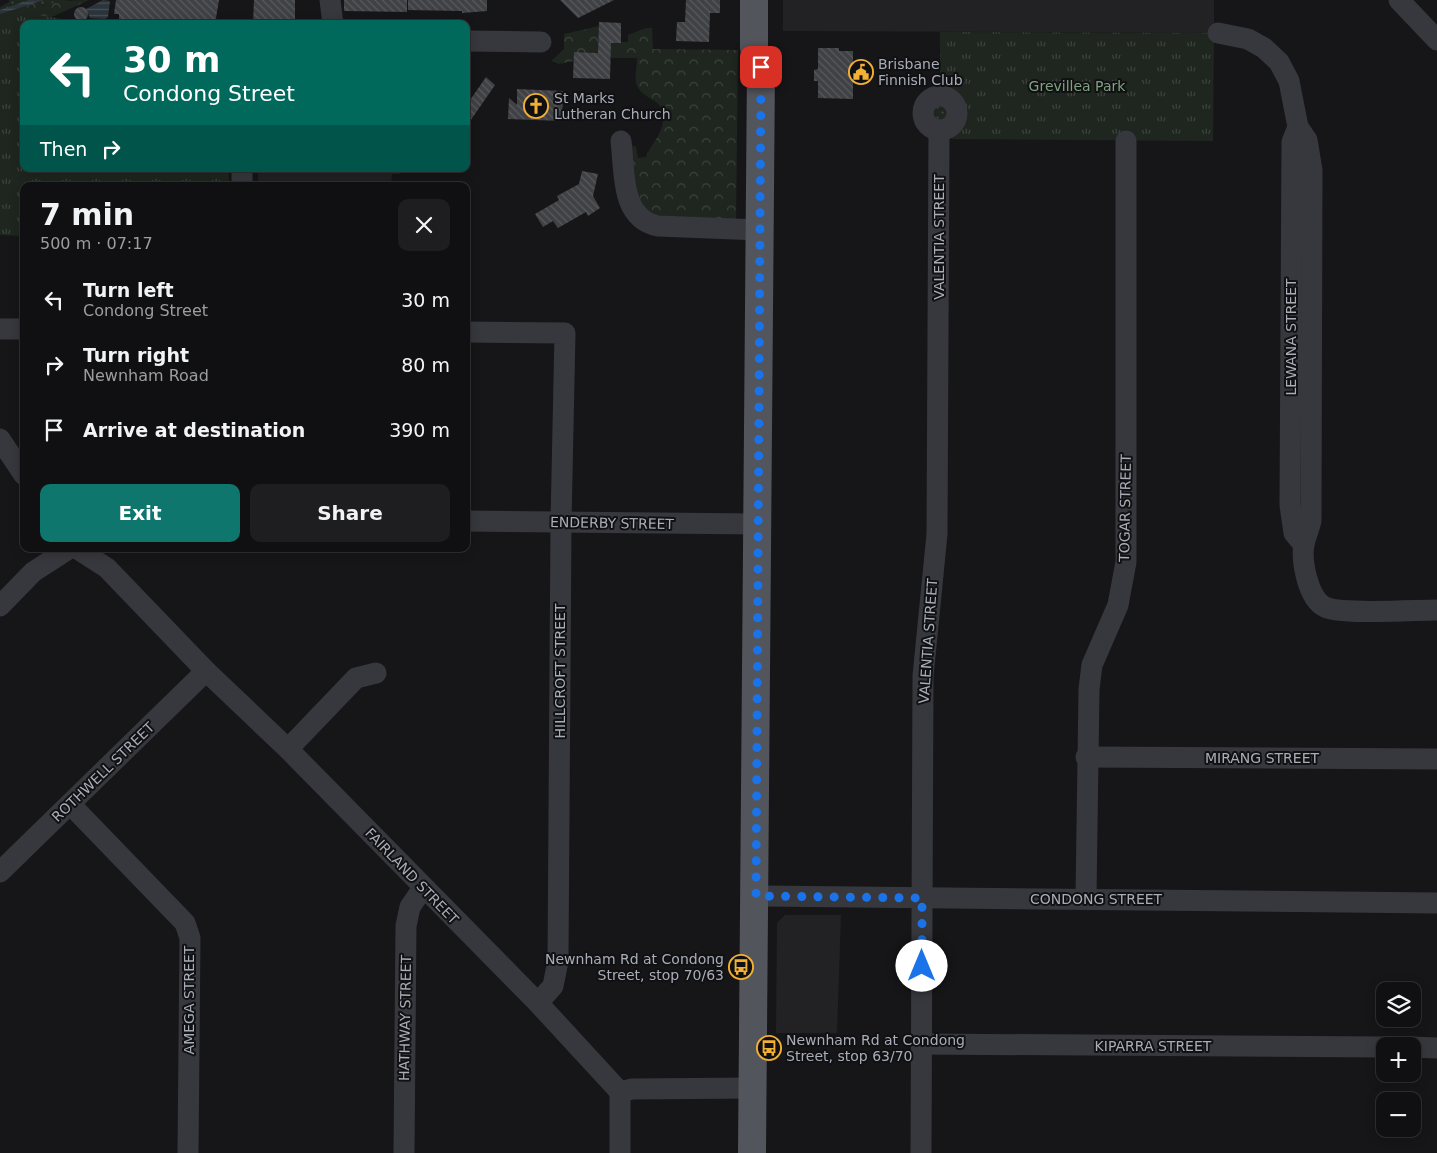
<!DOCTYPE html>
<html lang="en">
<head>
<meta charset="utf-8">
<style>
  :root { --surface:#101012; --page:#1e1e20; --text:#f1f3f6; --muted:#9c9d9f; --line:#303032; --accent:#0f766e }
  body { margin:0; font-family:"DejaVu Sans",sans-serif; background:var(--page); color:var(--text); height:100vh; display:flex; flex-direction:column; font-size:19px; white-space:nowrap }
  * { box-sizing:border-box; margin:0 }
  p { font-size:16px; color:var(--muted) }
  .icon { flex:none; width:28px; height:28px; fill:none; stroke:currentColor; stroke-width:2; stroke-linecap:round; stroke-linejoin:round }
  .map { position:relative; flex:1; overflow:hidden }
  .drawer { position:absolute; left:20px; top:182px; width:450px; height:370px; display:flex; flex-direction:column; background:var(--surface); border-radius:10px; box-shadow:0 2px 12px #0003,0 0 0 1px var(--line) }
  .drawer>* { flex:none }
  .banner { position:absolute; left:20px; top:20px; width:450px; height:152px; border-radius:10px; box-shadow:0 2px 12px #0003,0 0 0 1px var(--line); background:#00695c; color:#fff; overflow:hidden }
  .controls { position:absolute; left:1376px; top:982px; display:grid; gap:10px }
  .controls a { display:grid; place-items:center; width:45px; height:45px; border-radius:10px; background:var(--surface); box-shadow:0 2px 12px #0003,0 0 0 1px var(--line); font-size:25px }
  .pin { position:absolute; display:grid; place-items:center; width:42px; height:42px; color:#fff; margin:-21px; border-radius:10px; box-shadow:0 2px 8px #0006 }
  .me { position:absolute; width:55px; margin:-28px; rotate:0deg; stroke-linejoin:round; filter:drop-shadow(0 0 4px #0008) }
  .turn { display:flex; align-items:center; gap:18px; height:105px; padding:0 20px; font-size:22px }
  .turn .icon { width:65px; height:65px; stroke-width:2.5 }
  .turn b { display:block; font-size:35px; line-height:42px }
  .then { display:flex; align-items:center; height:48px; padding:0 20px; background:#0003; gap:10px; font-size:19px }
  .round { display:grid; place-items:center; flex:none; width:52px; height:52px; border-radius:10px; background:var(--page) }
  .overview { display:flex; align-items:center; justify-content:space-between; height:85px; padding:0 20px }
  h1 { font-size:30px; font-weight:600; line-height:38px }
  .primary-button { display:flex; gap:10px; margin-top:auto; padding:10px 20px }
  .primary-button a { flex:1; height:58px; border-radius:10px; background:var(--accent); color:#fff; font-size:20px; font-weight:600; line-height:58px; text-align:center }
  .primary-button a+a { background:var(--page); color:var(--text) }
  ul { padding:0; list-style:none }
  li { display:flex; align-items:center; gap:15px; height:65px; padding:0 20px }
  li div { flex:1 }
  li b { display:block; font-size:19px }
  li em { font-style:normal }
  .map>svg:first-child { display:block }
  .built { fill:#222225 }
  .grass { fill:url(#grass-dots) }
  .forest { fill:url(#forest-crowns) }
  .park { fill:url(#park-tufts) }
  .water { fill:url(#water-rules) }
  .building { fill:url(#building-back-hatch) }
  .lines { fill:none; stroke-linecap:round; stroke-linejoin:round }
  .minor { stroke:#37383d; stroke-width:21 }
  .major { stroke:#53555c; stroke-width:28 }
  .route { stroke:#1a73e8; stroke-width:9; stroke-dasharray:0 16.2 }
  .labels { text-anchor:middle; stroke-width:4; stroke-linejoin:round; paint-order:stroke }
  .poi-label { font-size:14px; fill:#a8adb8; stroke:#111113; text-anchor:start }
  .park-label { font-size:14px; fill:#7fa381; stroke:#111113 }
  .street-label { font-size:14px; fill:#a8adb8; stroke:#111113 }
</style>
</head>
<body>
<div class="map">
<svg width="1437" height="1153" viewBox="0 0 1437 1153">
  <defs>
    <pattern id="grass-dots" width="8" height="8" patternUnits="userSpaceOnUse" patternTransform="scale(1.25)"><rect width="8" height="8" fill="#1e261f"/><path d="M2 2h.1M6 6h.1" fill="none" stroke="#3c433d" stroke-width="1.8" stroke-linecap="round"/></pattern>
    <pattern id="forest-crowns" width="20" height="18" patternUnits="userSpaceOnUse" patternTransform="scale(1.25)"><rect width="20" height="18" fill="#1e261f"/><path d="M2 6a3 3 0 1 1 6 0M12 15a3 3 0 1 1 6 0" fill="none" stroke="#3c433d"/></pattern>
    <pattern id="park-tufts" width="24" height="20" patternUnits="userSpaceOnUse" patternTransform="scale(1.25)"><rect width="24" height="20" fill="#1e261f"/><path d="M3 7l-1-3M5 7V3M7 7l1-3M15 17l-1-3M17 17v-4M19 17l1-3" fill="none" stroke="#3c433d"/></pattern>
    <pattern id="water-rules" width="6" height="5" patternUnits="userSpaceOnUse" patternTransform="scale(1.25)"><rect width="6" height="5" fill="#2c353c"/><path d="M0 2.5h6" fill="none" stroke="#485056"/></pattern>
    <pattern id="building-back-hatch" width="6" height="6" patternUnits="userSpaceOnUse" patternTransform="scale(1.25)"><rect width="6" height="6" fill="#404145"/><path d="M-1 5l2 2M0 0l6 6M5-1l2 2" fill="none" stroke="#595a5e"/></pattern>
  </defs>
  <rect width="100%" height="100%" fill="#161618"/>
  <g class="built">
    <path d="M783,0H1214V33L783,31Z"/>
    <path d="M258,169H400V174H392L391,186H258Z"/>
    <path d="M785,915H841L837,1033H776L777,923Z"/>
  </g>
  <g class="grass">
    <path d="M9,0H69L42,6L36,1L0,16V7L9,2Z"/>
    <circle cx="940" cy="113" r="10"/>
  </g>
  <g class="forest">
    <path d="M89,0L52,17L45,24H24L6,9L36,1L43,6L58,1Z"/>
    <path d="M599,26L598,42H628V35L646,28H652L653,49L738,50L736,222L659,219L636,201L631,145L636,147L638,158L646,157C651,144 661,136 663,122C667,98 645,102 637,86C634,79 637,66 637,58H611V53L574,52V61L559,64L551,61L564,49V34Z"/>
  </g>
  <g class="park">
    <path d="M0,9L93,24H24V169H229V186H24V236L0,235Z"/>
    <path d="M940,32L1214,33L1213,141L952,139V135C973,120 965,91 940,88Z"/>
  </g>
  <g class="water">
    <path d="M29,0H44L0,14V10Z"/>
    <path d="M103,0L110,1L108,17L105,19L90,18L86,9Z"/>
  </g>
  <g class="building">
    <path d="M116,0H219L215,24H172L119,19V14H114Z"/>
    <path d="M254,0H295V24L253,22Z"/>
    <path d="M344,0H407V12L344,11Z"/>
    <path d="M408,0H487V11L462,13V11L408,10Z"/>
    <path d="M560,0H614L578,18Z"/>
    <path d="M686,0H720V13H710L709,42L676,41L677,22H685Z"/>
    <circle cx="81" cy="14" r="7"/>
    <path d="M599,22L621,23V43H611L610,79L573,78L574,52L598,53Z"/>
    <path d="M818,48H839V51H853V99L818,98V81H814V70L818,69Z"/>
    <path d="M486,77L495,85L466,127V106Z"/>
    <path d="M517,89L563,91L562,121L508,119L509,98L517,105Z"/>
    <path d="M582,171L598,174L593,196L600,208L588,216L586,212L558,228L553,221L543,227L535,214L559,200L557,196L579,184Z"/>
  </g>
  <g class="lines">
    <g class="minor">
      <path d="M330,0L333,24"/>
      <path d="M1399,0L1437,40"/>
      <path d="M1218,33L1248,39L1264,48L1279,62L1289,81L1298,127L1307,140L1312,170L1311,521C1309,529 1306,536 1304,544C1301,561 1308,599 1325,607C1341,615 1415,610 1437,610"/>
      <path d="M466,41L541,42"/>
      <circle cx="940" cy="113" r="17"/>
      <path d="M1298,127L1292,142L1290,505L1294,533L1304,545"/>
      <path d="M621,141C625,172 620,218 658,226L760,230"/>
      <path d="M242,186V169"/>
      <path d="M0,329H24"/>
      <path d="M466,332L565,333L561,522L558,961L553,986L538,1003"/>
      <path d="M0,439L24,475"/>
      <path d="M466,521L758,524"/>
      <path d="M79,550L107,568L206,671L288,749L538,1003L620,1092L632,1089L752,1088"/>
      <path d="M0,606L33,572L67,550"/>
      <path d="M288,749L356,678L376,673"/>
      <path d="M1086,757L1437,759"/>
      <path d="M70,804L185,923L190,938L188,1153"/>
      <path d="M0,872L206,671"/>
      <path d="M756,896L1437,903"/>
      <path d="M1086,898L1089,689L1092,665L1118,605L1126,562V141"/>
      <path d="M921,1044L1385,1047"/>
      <path d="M1412,1047L1437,1048"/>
      <path d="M404,1153L406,926L410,907L423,888"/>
      <path d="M620,1153V1092"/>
      <path d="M921,1153L923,676L937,534L939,130"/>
    </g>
    <path class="major" d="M752,1153L761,67L754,48V0"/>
  </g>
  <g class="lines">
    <path class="route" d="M761,67L756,896L922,898V966"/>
  </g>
  <defs>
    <symbol id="civic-ring" viewBox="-11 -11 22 22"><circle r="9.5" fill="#111113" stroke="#f2b134" stroke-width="1.5"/><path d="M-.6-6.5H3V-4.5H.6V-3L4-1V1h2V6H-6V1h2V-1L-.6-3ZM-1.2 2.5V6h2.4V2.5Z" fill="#f2b134"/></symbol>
    <symbol id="church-ring" viewBox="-11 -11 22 22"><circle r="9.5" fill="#111113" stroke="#f2b134" stroke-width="1.5"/><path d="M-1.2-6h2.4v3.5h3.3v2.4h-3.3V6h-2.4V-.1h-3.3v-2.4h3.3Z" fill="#f2b134"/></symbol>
    <symbol id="bus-ring" viewBox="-11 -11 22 22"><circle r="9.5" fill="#111113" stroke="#f2b134" stroke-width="1.5"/><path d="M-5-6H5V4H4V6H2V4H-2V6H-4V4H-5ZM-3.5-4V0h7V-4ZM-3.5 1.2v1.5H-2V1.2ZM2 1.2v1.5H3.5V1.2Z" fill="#f2b134"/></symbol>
  </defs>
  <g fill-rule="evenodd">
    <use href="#civic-ring" x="847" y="58" width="28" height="28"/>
    <use href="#church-ring" x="522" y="92" width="28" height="28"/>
    <use href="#bus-ring" x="727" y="953" width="28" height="28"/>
    <use href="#bus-ring" x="755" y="1034" width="28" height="28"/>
  </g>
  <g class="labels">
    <g class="poi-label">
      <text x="878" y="69">Brisbane<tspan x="878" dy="16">Finnish Club</tspan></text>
      <text x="554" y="103">St Marks<tspan x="554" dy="16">Lutheran Church</tspan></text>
      <text x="724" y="964" text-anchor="end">Newnham Rd at Condong<tspan x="724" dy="16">Street, stop 70/63</tspan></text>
      <text x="786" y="1045">Newnham Rd at Condong<tspan x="786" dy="16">Street, stop 63/70</tspan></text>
    </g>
    <g class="park-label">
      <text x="1077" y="91">Grevillea Park</text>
    </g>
    <g class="street-label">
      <text transform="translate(939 237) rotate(-90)" y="5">VALENTIA STREET</text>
      <text transform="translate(1291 337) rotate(-90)" y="5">LEWANA STREET</text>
      <text transform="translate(1125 508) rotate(-89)" y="5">TOGAR STREET</text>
      <text transform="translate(612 523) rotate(1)" y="5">ENDERBY STREET</text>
      <text transform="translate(928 641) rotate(-86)" y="5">VALENTIA STREET</text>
      <text transform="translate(560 671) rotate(-90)" y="5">HILLCROFT STREET</text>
      <text x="1262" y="763">MIRANG STREET</text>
      <text transform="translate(103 772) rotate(-44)" y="5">ROTHWELL STREET</text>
      <text transform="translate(412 876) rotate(46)" y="5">FAIRLAND STREET</text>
      <text x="1096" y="904">CONDONG STREET</text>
      <text transform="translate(189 1000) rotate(-90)" y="5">AMEGA STREET</text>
      <text transform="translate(405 1018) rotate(-89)" y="5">HATHWAY STREET</text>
      <text x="1153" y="1051">KIPARRA STREET</text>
    </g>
  </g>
</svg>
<div class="controls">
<a><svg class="icon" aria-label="layers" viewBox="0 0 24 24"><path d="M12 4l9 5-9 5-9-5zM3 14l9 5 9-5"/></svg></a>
<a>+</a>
<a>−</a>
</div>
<div class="pin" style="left:761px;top:67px;background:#d93025"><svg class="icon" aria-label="arrive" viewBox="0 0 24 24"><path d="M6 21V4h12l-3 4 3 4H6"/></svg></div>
<svg class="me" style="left:922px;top:966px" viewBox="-20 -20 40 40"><circle r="19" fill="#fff"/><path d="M0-13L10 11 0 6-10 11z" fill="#1a73e8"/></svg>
<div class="banner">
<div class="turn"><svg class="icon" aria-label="left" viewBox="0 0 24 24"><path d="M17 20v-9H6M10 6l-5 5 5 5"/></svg><div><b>30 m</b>Condong Street</div></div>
<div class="then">Then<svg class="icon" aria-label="right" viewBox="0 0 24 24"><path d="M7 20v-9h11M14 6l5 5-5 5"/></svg></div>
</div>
<section class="drawer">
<div class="overview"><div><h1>7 min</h1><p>500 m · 07:17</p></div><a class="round"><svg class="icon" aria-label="close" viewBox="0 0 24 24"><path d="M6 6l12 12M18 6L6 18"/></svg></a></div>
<ul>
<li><svg class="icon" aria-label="left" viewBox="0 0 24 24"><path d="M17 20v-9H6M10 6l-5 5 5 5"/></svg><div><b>Turn left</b><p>Condong Street</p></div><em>30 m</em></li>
<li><svg class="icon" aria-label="right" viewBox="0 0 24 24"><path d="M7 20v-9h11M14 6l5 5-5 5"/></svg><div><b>Turn right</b><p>Newnham Road</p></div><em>80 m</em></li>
<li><svg class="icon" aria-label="arrive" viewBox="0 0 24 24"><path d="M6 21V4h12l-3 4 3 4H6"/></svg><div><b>Arrive at destination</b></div><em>390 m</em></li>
</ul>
<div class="primary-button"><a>Exit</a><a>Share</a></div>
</section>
</div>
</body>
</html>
